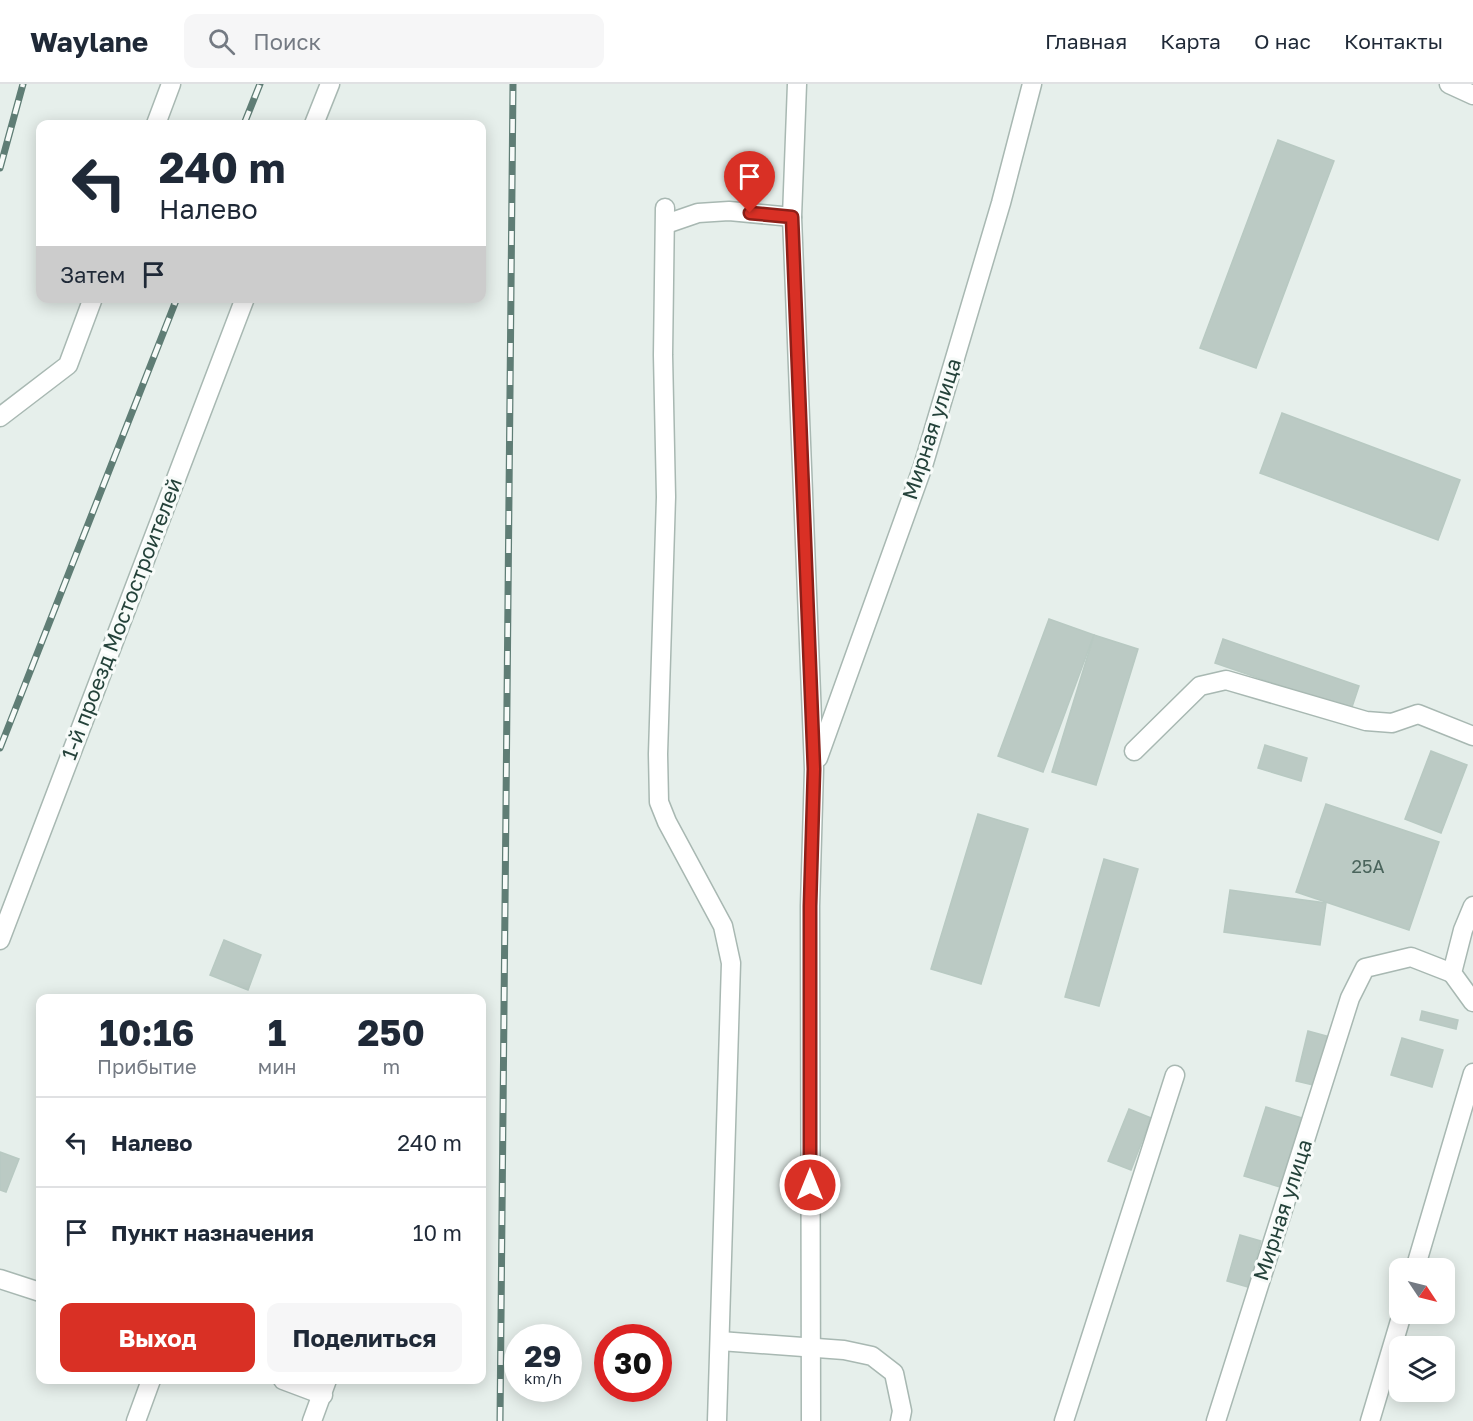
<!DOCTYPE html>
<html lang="ru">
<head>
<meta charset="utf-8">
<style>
  :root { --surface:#fff; --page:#f6f6f7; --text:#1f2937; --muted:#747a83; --line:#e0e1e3; --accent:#d93025 }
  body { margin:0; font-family:"Golos Text",sans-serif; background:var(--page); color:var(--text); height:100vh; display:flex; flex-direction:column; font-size:22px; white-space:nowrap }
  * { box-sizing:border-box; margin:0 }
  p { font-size:20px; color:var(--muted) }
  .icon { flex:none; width:33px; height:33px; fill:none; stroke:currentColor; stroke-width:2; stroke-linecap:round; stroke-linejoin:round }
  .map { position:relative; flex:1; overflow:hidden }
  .drawer { position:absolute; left:36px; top:910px; width:450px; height:390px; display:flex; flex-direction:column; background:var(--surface); border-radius:12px; box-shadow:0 3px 15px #0003 }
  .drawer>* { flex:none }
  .banner { position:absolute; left:36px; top:36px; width:450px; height:183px; border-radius:12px; box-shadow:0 3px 15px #0003; background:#fff; color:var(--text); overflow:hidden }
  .needle { width:39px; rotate:125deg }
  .tools { position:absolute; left:1389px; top:1174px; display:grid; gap:12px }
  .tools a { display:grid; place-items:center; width:66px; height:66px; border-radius:12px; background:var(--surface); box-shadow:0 3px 15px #0003; font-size:30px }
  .speed { position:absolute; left:504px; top:1240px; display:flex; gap:12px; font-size:30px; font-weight:700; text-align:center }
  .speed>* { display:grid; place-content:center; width:78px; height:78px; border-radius:50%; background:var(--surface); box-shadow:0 3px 15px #0003; line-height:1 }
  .speed small { font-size:15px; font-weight:400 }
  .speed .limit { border:9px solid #d22; background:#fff; color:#111 }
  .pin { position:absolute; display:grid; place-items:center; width:51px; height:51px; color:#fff; margin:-62px -26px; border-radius:50% 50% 50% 0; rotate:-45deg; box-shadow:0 0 6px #0007 }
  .pin .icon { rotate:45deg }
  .me { position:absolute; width:66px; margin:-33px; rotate:0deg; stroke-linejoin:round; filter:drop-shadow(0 0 4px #0008) }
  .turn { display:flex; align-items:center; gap:21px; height:126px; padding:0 24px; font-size:27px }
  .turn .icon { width:78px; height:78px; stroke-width:2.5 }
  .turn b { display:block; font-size:42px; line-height:51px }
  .then { display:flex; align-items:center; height:57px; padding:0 24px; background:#0003; gap:12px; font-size:22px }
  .eta { display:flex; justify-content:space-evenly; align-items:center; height:102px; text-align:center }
  .eta b { font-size:36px; font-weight:700; line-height:42px }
  .cta { display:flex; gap:12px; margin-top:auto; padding:12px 24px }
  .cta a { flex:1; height:69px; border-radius:12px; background:var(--accent); color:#fff; font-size:24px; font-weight:700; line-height:69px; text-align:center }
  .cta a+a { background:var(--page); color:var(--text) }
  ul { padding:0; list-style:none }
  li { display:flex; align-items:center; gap:18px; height:90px; padding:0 24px; border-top:2px solid var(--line) }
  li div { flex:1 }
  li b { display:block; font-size:22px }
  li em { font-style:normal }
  header { display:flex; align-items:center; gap:36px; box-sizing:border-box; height:84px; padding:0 30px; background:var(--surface); border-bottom:2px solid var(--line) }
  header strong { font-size:28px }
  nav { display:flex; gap:33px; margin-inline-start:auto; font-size:21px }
  .search { width:420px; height:54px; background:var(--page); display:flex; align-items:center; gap:15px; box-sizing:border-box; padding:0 21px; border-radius:12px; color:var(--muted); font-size:22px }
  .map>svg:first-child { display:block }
  .building { fill:#bbcac4; stroke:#b8c9c2; stroke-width:1.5 }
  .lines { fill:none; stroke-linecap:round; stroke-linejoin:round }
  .minor-casing { stroke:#a8b8b2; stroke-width:21 }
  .minor { stroke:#fff; stroke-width:18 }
  .rail-casing { stroke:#5f7d75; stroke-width:7 }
  .rail { stroke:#f7fbf9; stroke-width:4.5; stroke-dasharray:14; stroke-linecap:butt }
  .route-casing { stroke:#8d1f18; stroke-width:15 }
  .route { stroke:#d93025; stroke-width:10 }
  .labels { text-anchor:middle; stroke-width:6; stroke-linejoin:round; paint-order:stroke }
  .number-label { font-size:18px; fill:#4a645c }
  .street-label { font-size:21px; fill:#24423a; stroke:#f7fbf9 }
</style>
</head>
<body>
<header>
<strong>Waylane</strong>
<div class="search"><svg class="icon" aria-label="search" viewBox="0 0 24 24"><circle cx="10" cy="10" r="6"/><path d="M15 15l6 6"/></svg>Поиск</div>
<nav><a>Главная</a><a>Карта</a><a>О нас</a><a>Контакты</a></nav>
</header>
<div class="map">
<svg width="1473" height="1337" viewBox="0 0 1473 1337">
  <rect width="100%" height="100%" fill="#e6efeb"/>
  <g class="building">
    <path d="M1278,56L1334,77L1256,284L1200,264Z"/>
    <path d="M1282,329L1460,396L1438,456L1260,389Z"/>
    <path d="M1049,535L1094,551L1043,688L998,672Z"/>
    <path d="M1094,551L1138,565L1096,701L1052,688Z"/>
    <path d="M1223,555L1359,602L1351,626L1215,579Z"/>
    <path d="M1265,661L1307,674L1301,697L1258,684Z"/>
    <path d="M1431,667L1467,681L1441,749L1405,735Z"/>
    <path d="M1326,720L1439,758L1409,846L1296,808Z"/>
    <path d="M978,730L1028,745L981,900L931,885Z"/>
    <path d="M1104,775L1138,785L1099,922L1065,913Z"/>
    <path d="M1230,806L1326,819L1320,861L1224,848Z"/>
    <path d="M224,856L261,871L248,906L210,891Z"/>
    <path d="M1422,927L1458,936L1456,945L1420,936Z"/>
    <path d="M1308,947L1334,954L1322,1003L1296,997Z"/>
    <path d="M1402,954L1443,966L1432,1003L1391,991Z"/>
    <path d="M1266,1023L1302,1034L1280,1103L1244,1092Z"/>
    <path d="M1129,1025L1151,1034L1131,1086L1108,1077Z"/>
    <path d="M0,1068L19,1075L6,1108L0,1106Z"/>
    <path d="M1240,1151L1261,1157L1248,1203L1227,1197Z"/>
  </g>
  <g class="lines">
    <defs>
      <g id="minor">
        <path d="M797,0L792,133L814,685L810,822L811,1337"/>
        <path d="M1449,0L1473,11"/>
        <path d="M156,40L171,0"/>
        <path d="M314,40L330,0"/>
        <path d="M665,124L663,271L666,413L658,670L659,718L667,738L723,842L731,879L717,1337"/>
        <path d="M666,140L698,129L729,127L792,133"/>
        <path d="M0,333L68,281L93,214"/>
        <path d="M1134,667L1200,602L1226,596L1366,637L1392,639L1418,630L1473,652"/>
        <path d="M818,674L923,382L1001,119L1032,0"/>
        <path d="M1473,822L1463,846L1452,889L1473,918"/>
        <path d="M0,856L245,214"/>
        <path d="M1415,1185L1473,989"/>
        <path d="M0,1195L40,1208"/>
        <path d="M720,1257L844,1266L872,1272L894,1289L902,1327L900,1337"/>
        <path d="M283,1296L323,1311"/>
        <path d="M136,1337L151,1296"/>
        <path d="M312,1337L327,1296"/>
        <path d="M1064,1337L1175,991"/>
        <path d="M1216,1337L1350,914L1365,884L1411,873L1452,889"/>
        <path d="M1370,1337L1402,1230"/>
      </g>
    </defs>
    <use href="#minor" class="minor-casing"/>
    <use href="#minor" class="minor"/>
    <defs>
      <g id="rail">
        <path d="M244,40L260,0"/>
        <path d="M0,84L23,0"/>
        <path d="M0,664L177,214"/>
        <path d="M500,1337L513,0"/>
      </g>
    </defs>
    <use href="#rail" class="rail-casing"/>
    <use href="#rail" class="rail"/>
  </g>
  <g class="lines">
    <defs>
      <path id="route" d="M750,129L792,133L814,685L810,822V1101"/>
    </defs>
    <use href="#route" class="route-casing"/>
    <use href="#route" class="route"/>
  </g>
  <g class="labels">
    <g class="number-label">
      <text x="1368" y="789">25А</text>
    </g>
    <g class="street-label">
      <text transform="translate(932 345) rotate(-72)" y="7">Мирная улица</text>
      <text transform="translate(122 535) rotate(-69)" y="7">1-й проезд Мостостроителей</text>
      <text transform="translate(1283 1126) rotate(-72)" y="7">Мирная улица</text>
    </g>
  </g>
</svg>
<div class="tools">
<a><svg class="needle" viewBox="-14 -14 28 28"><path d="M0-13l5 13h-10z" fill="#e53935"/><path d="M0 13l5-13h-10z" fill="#747a83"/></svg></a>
<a><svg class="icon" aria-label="layers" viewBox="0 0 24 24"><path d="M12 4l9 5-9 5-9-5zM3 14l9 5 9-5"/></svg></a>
</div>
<div class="speed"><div>29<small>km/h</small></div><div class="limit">30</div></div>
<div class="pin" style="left:750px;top:129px;background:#d93025"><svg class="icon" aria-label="arrive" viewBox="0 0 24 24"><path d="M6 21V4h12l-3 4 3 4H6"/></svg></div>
<svg class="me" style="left:810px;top:1101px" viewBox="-20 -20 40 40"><circle r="17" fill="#d93025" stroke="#fff" stroke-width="3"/><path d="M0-11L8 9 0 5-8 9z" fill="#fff"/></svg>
<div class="banner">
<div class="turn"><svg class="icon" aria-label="left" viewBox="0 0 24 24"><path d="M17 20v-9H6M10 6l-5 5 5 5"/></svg><div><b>240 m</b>Налево</div></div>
<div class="then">Затем<svg class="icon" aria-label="arrive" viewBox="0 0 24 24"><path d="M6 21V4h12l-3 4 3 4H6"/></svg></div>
</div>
<section class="drawer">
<div class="eta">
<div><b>10:16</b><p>Прибытие</p></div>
<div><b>1</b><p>мин</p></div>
<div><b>250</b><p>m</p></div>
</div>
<ul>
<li><svg class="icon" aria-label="left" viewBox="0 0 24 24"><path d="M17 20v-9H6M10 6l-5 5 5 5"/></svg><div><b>Налево</b></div><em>240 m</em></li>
<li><svg class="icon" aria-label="arrive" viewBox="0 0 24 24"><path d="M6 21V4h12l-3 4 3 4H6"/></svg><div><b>Пункт назначения</b></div><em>10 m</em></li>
</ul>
<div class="cta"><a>Выход</a><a>Поделиться</a></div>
</section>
</div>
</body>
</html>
